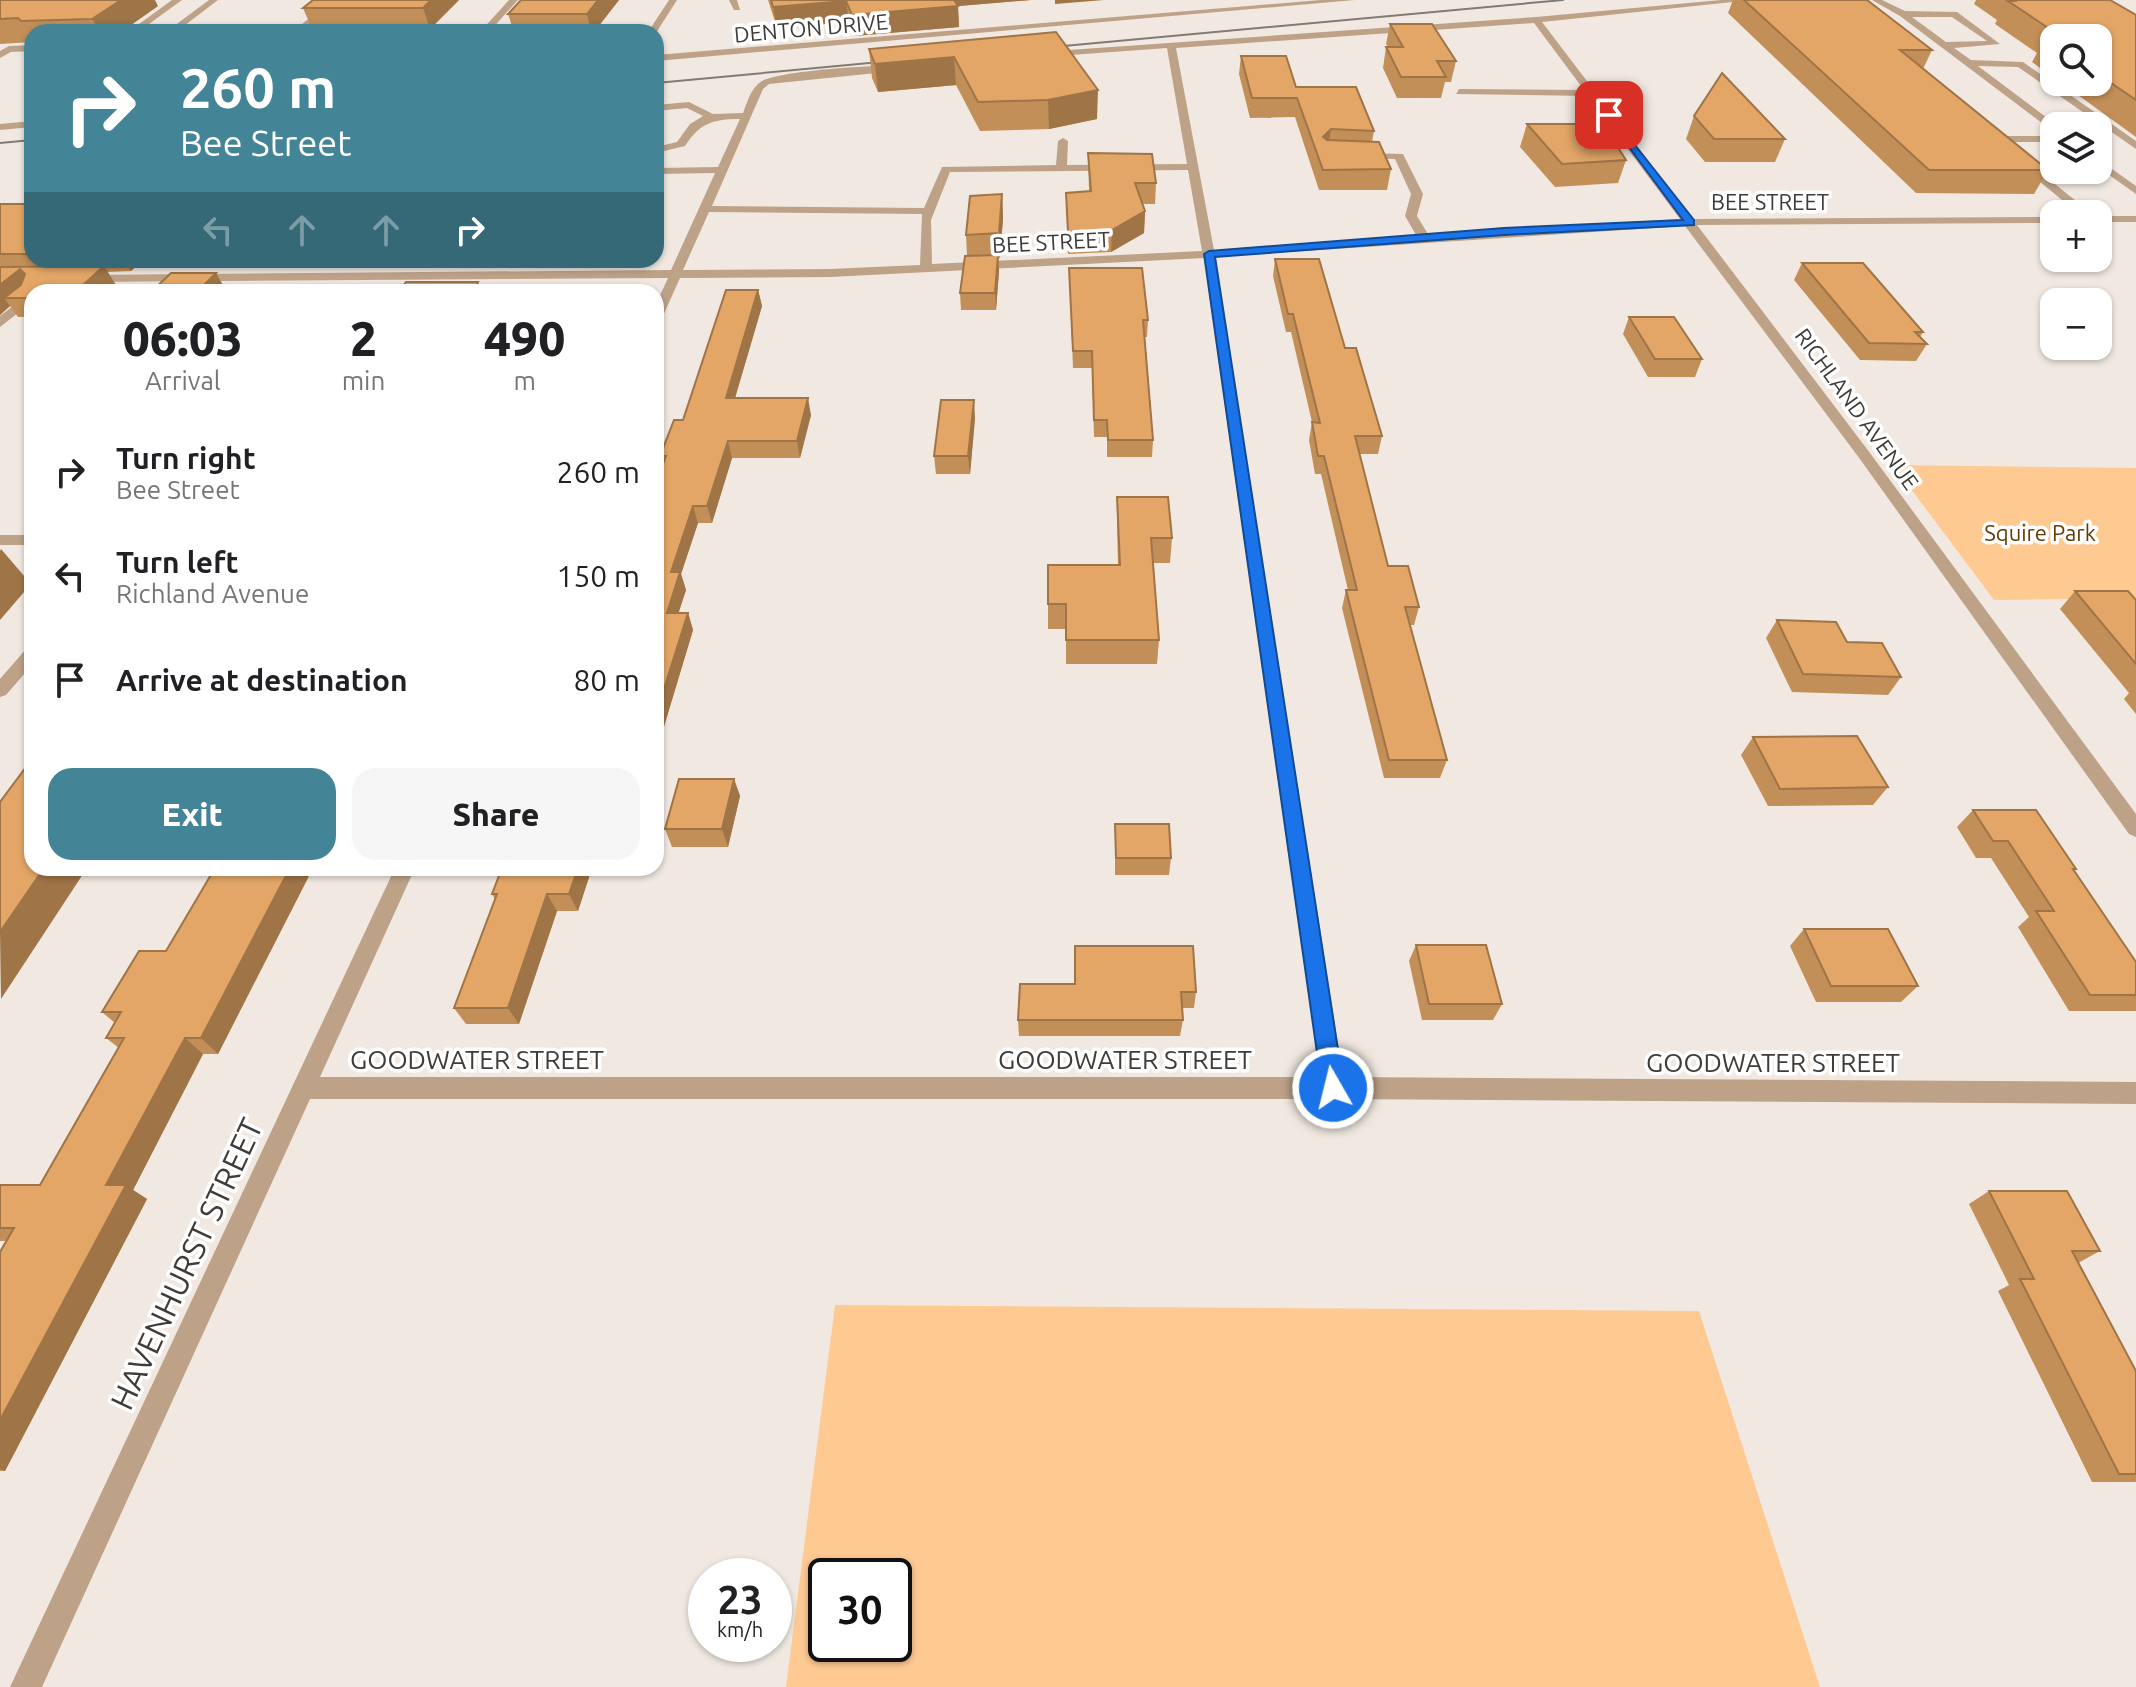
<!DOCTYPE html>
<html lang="en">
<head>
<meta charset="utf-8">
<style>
  :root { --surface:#fff; --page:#f6f6f6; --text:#202124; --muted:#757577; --accent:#438497 }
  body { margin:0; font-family:Ubuntu,sans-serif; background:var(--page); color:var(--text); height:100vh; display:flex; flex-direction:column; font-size:30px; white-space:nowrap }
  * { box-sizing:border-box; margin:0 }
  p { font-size:26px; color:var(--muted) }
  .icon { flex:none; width:44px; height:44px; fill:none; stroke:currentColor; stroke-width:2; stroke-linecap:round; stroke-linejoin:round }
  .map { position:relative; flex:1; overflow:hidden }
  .drawer { position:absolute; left:24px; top:284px; width:640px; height:592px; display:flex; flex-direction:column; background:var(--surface); border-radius:24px; box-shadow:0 2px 6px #0004 }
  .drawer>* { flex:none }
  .top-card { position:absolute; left:24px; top:24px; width:640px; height:244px; border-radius:24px; box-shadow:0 2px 6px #0004; background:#438497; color:#fff; overflow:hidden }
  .fabs { position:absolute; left:2040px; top:24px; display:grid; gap:16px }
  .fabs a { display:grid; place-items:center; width:72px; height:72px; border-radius:16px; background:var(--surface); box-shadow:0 2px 6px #0004; font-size:40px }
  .speed { position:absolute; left:688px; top:1558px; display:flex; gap:16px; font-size:40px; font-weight:700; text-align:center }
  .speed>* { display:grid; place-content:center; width:104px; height:104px; border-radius:50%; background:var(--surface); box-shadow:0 2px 6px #0004; line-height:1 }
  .speed small { font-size:20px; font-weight:400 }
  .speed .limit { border:4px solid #111; border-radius:12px; background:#fff; color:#111 }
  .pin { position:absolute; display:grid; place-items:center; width:68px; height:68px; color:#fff; margin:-34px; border-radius:16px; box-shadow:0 4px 12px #0006 }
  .me { position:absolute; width:88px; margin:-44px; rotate:352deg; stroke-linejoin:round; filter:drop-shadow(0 0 6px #0008) }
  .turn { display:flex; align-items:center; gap:28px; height:168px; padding:0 24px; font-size:36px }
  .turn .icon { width:104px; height:104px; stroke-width:2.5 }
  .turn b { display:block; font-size:56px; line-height:68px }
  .lanes { display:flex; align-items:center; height:76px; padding:0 24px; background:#0003; justify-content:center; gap:40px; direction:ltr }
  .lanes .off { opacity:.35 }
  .eta { display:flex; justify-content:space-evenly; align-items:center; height:136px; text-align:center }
  .eta b { font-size:48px; font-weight:800; line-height:56px }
  .action { display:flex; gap:16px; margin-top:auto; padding:16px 24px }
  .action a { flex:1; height:92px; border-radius:24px; background:var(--accent); color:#fff; font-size:32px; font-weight:800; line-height:92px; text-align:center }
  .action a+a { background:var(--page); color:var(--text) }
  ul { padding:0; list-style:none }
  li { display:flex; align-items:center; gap:24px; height:104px; padding:0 24px }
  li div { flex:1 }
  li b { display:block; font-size:30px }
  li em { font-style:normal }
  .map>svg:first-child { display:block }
  .green { fill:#ffc992; fill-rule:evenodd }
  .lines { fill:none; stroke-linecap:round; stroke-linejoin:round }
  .minor { fill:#bda288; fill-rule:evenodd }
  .tram { stroke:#807b76; stroke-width:2 }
  .wall { fill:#c38f58 }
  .shaded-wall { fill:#9f7447 }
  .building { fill:#e3a666; stroke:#9f7447; stroke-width:2 }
  .route { fill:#1a73e8; stroke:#114b97; stroke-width:2 }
  .labels { text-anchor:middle; stroke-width:7; stroke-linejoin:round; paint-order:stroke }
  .far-street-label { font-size:22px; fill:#3e3b38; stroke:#fff }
  .far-park-label { font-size:22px; fill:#613a04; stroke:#fff }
  .street-label { font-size:26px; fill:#3e3b38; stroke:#fff }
  .near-street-label { font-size:32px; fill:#3e3b38; stroke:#fff }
</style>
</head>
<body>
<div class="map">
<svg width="2136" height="1687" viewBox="0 0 2136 1687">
  <rect width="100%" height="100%" fill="#f1e9e1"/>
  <g class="green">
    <path d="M1893,465L2136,468V598L1994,600Z"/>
    <path d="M835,1305L1699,1311L1820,1687H786ZM826,1576H894V1644H826Z"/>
  </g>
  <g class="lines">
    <g class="minor">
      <path d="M172,0H182L138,32H128Z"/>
      <path d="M209,0H218L176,32H166Z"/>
      <path d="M332,0H341L301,32H292Z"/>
      <path d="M509,0H518L489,32H480Z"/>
      <path d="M669,0H677L656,33L648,32Z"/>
      <path d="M729,0H737L740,10H734Z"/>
      <path d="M1321,0H1355L656,61V55Z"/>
      <path d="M1721,0H1752L1542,22L1692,219L2054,217V223L1697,225L1867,449L2136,814V837L2129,834L1857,455L1685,226L1215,257L1343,1077L2136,1082V1104L1333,1099H310L42,1687H10L395,868H415L320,1077H1320L1204,258L830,277L680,278L662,318L656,322V304L668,278L84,282L80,281V275L671,270L715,173L656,174V168L718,167L740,119C713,119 700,123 685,146L656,153V147L677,142L690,124L703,116L687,108L656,111V105L689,102L713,114L743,113C747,103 751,87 762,81C778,71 878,64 899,66L896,71L769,84L763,89L712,206L924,208L942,167L1056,165L1058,141L1063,138L1068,141L1067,165L1187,164L1167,48L1043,57L1040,52L1536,17ZM1534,23L1584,90L1459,89L1456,94L1588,96L1680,219L1428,234L1417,216L1423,194L1403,154L1361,153L1356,156L1357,158L1395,159L1411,194L1405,216L1416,235L1214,250L1176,48ZM1188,170L1202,251L932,264L931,220L950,172ZM709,212L922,214L920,265L830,269L683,270Z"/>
      <path d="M1872,0H1882L1905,11L1957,12L2000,44L1954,48L1971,60L2023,62L2136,141V149L2018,67L1978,66L2058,126L2050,129L1900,16ZM1912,17H1952L1987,41L1946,42Z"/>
      <path d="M32,45V51L11,52L0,58V51L9,46Z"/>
      <path d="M32,121V127L0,130V124Z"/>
      <path d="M2054,136V142H2003L2092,214H2079L1988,139L1993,136Z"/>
      <path d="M2098,159L2136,186V194L2098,167Z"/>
      <rect x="2098" y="216" width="38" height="6"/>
      <path d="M32,291L35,292H32V302L0,327V316Z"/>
      <rect x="0" y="535" width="32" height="10"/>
      <path d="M32,647V665L6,695L0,697V679L26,649Z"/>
    </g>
    <g class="tram">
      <path d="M1042,48L1563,0"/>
      <path d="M656,83L891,61"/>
      <path d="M0,143L32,140"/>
    </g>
  </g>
  <g class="wall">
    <path d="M0,0L158,6L121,32H32V42L0,44Z"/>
    <path d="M313,0H459L430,29H312L303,8Z"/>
    <path d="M619,0L594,32H514L508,14Z"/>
    <path d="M768,0H1031L958,6L959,27L854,36L849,22L777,28Z"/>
    <path d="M1733,0H1867L1932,50L1923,69L2048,170L2034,194L1916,193L1728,13Z"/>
    <path d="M1976,0H2110L2136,15V137L2060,82H2098V38H2054V78L2032,62L2037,53L1995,24L1997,20L1974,4Z"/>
    <path d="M1390,24L1456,61L1451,82H1445L1441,98H1397L1383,68L1386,47H1388L1386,44Z"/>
    <path d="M1056,32L1097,119L1049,129L980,131L956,85L878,92L872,78L869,49Z"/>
    <path d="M1241,56L1374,131L1372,142L1391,169L1387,190H1319L1295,117L1250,118L1239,74Z"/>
    <path d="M1694,116L1785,139L1775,162H1705L1686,139Z"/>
    <path d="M1527,124L1626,160L1618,183L1555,187L1520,147Z"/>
    <path d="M1088,153L1156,183L1155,204H1142L1145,211L1144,233L1111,252L1068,254L1066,193L1089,191Z"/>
    <path d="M1002,194L1003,218L1000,258H998L999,271L996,310H961L960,293L967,256L966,235Z"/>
    <path d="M0,204H32V260H143L131,271L107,272L116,285L32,292V317H18L10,306L0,315Z"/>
    <path d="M1275,259L1345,348L1382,436L1378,454H1359L1388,566L1419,607L1414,625H1410L1447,760L1440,778H1384L1342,608L1346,590H1348L1321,474H1315L1309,440L1312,422L1291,332H1286L1273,276Z"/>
    <path d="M1802,263L1923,332L1920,337L1927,344L1916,361L1860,360L1794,280Z"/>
    <path d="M1069,268L1148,320L1147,337H1145L1153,440L1152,457H1107V437H1094L1092,368H1073Z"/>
    <path d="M758,290L762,306L735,398L811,415L800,458H732L712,523H698L681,574L686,590L678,613H688L693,630L656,753V483L663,465L660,456L683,420Z"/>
    <path d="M1629,317L1702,359L1695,377H1648L1623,334Z"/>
    <path d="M975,418L970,474H936L934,456Z"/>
    <path d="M1117,497L1172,538L1170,563H1153L1159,640L1157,664H1066V629H1048V604L1118,565L1117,522Z"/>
    <path d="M2075,591L2136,600V714L2124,699L2129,693L2060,609Z"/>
    <path d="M1777,620L1847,642L1901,677L1888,695L1792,692L1766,638Z"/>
    <path d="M1753,737L1888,787L1873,805L1768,806L1741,755Z"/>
    <path d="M734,779L740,796L728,847H672L665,829Z"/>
    <path d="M1973,810L2076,869L2074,871L2136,962V1011H2069L2018,927L2029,917L1991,858H1976L1957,827Z"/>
    <path d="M1115,824L1171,858L1169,875H1115Z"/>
    <path d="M215,868H313L218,1054H203L133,1190L147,1199L5,1471H0V1252L6,1241H0V1185H40L119,1048L106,1038L115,1023L102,1012L166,951Z"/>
    <path d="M592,868L578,911H557L519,1024H466L454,1008L495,899L492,894Z"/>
    <path d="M1804,929L1918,986L1901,1002H1816L1790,946Z"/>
    <path d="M1416,945L1502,1004L1493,1020H1422L1409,961Z"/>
    <path d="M1020,984L1196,992L1194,1008H1182L1183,1020L1180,1036H1019L1018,1020Z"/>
    <path d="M1989,1191L2100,1251L2078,1263L2136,1371V1482H2092L1998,1291L2009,1285L1969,1204Z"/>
  </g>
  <g class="shaded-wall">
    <path d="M121,0H155L158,6L121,32H100L92,19Z"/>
    <path d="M431,0H459L430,29L423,8Z"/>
    <path d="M598,0H619L594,32H591L587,14Z"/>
    <path d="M947,0H1031L947,7Z"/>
    <path d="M1055,0H1104L1055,4Z"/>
    <path d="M846,1L849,22L777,28L773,7Z"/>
    <path d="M958,6L959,27L854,36L852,15Z"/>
    <path d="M954,57L956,85L878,92L875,64Z"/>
    <path d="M1098,90L1097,119L1049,129L1048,100Z"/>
    <path d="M1331,129L1328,149L1323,137Z"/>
    <path d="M1002,194L1003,218L1000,258L999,233Z"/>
    <path d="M1145,211L1144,233L1111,252L1112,230Z"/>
    <path d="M998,255L999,271L996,310L995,293Z"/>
    <path d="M124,260H143L131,271Z"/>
    <path d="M104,266L116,285L108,292H75Z"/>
    <path d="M20,269L33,288L4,298L10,306L0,315V285Z"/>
    <path d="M216,273L227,292H197Z"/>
    <path d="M478,282L482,292H472Z"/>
    <path d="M758,290L762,306L730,415L726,398Z"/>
    <path d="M808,398L811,415L800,458L797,441Z"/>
    <path d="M974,400L975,418L970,474L968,456Z"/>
    <path d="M728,441L732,458L712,523L707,506Z"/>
    <path d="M693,506L698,523L681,574L686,590L673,630L667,613L671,572Z"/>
    <path d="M1,549L31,584L0,620V551Z"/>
    <path d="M688,613L693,630L656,753V714Z"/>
    <path d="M734,779L740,796L728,847L722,829Z"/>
    <path d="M44,868H87L1,999L0,932Z"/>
    <path d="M290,868H313L218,1054L201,1038Z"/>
    <path d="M578,868H592L578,911L569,894Z"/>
    <path d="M547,894L557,911L519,1024L508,1008Z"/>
    <path d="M185,1038L203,1054L133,1190L147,1199L5,1471L0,1469V1420L106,1185Z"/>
  </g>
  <g class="building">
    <path d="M0,0H121L92,19L21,21L18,18L0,19Z"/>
    <path d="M313,0H431L423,8H303Z"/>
    <path d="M521,0H598L587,14H508Z"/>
    <path d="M771,0H954L958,6L852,15L846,1L773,7Z"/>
    <path d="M1744,0H1867L1932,50H1900L2048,170H1929Z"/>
    <path d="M2014,0H2110L2136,15V100L2098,74V38H2063L2008,1H2015Z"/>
    <path d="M1390,24H1432L1456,61H1437L1446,77H1401L1386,47H1403Z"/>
    <path d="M1056,32L1098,90L1048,100L978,102L954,57L875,64L869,49Z"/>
    <path d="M2046,38H2054V44Z"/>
    <path d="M1241,56H1286L1296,87H1356L1374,131L1331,129L1323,137L1327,140L1379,142L1391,169L1323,170L1297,98H1252Z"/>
    <path d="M1722,73L1785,139H1714L1694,116Z"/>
    <path d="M1527,124H1603L1626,160L1562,164Z"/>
    <path d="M1088,153L1152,154L1156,183H1135L1145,211L1112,230L1068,232L1066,193L1091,191Z"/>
    <path d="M1002,194L999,233L966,235L970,196Z"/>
    <rect x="0" y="204" width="32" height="50"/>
    <path d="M998,255L995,293H960L965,256Z"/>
    <path d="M1275,259H1319L1345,348H1356L1382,436H1355L1388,566H1408L1419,607H1405L1447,760H1389L1346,590H1357L1324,456H1318L1312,422L1320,423L1293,314H1288Z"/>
    <path d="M1802,263H1863L1923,332H1915L1927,344L1869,343Z"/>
    <path d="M104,266L75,292H32V298H4L21,285L25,274L20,269L0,285V267Z"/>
    <path d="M1069,268H1142L1148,320H1143L1153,440H1108L1107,420H1094L1092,351H1073Z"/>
    <path d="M171,273H216L197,292H151Z"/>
    <path d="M406,282H478L472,292H278H302L306,287L403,286Z"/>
    <path d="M575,288H609L607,292H573Z"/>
    <path d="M726,290H758L726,398H808L797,441H728L707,506H693L671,572H680L667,613H688L656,714V483L666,456H660L674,420H683Z"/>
    <path d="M1629,317H1674L1702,359H1655Z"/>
    <path d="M941,400H974L968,456H934Z"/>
    <path d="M1117,497H1168L1172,538H1151L1159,640H1066V604H1048V565H1120Z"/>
    <path d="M2075,591H2128L2136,600V664Z"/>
    <path d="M1777,620L1836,622L1847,642L1882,643L1901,677L1803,674Z"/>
    <path d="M1857,736L1888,787L1780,789L1753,737Z"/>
    <path d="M32,759V868H44L0,932V802Z"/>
    <path d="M679,779H734L722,829H665Z"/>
    <path d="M1973,810H2036L2076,869H2073L2136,962V995H2090L2036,911H2054L2008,841H1993Z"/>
    <path d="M1115,824H1169L1171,858H1116Z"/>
    <path d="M215,868H290L201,1038H185L106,1185H126L0,1420V1252L14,1228H0V1185H40L124,1038H106L121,1012H102L139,951H166Z"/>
    <path d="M502,868H578L569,894H547L508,1008H454L497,894H492Z"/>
    <path d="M1804,929H1888L1918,986H1831Z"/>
    <path d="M1416,945H1486L1502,1004H1429Z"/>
    <path d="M1075,946H1193L1196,992H1181L1183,1020H1018L1020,984H1075Z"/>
    <path d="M1989,1191H2067L2100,1251H2072L2136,1371V1474H2119L2020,1279H2034Z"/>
  </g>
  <path class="route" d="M1609,112L1694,220V225L1504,235L1215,257L1344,1088L1341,1095L1333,1098L1325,1095L1322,1088L1204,254L1209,251L1504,228L1683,220L1605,115Z"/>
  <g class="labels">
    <g class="far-street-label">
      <text transform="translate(811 28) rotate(-5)" y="8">DENTON DRIVE</text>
      <text x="1770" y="210">BEE STREET</text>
      <text transform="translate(1051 242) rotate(-3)" y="8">BEE STREET</text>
      <text transform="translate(1857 409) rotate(54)" y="8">RICHLAND AVENUE</text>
    </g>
    <g class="far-park-label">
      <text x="2040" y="541">Squire Park</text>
    </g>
    <g class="street-label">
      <text x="477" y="1069">GOODWATER STREET</text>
      <text x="1125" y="1069">GOODWATER STREET</text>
      <text x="1773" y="1072">GOODWATER STREET</text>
    </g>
    <g class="near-street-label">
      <text transform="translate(187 1264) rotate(-65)" y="11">HAVENHURST STREET</text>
    </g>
  </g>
</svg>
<div class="fabs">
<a><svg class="icon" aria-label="search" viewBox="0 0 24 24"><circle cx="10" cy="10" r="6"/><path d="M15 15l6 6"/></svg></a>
<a><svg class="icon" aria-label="layers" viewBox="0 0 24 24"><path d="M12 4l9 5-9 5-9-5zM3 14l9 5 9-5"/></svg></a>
<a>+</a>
<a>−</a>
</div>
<div class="speed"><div>23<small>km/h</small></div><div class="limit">30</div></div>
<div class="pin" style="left:1609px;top:115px;background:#d93025"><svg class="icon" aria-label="arrive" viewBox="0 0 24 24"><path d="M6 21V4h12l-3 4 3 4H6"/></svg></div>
<svg class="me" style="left:1333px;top:1088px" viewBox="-20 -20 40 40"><circle r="17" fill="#1a73e8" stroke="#fff" stroke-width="3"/><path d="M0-11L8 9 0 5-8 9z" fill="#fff"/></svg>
<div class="top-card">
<div class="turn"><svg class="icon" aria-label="right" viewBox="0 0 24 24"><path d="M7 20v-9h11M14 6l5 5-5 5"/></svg><div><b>260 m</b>Bee Street</div></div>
<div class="lanes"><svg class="icon off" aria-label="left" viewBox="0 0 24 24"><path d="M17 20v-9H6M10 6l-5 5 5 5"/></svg><svg class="icon off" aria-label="ahead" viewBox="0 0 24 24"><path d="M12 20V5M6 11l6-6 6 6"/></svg><svg class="icon off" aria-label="ahead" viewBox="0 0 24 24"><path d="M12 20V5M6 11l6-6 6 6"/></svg><svg class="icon" aria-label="right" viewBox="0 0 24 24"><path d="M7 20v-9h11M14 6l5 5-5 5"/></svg></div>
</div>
<section class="drawer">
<div class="eta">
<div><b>06:03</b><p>Arrival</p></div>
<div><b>2</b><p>min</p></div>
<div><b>490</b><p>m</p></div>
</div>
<ul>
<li><svg class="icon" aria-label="right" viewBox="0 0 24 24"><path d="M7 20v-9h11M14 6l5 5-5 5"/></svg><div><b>Turn right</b><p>Bee Street</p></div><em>260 m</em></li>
<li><svg class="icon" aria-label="left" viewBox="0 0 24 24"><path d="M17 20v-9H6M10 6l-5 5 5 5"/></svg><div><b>Turn left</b><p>Richland Avenue</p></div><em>150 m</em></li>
<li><svg class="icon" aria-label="arrive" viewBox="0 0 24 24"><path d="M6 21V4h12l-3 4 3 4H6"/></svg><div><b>Arrive at destination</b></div><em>80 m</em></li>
</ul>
<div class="action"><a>Exit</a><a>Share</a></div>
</section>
</div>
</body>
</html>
